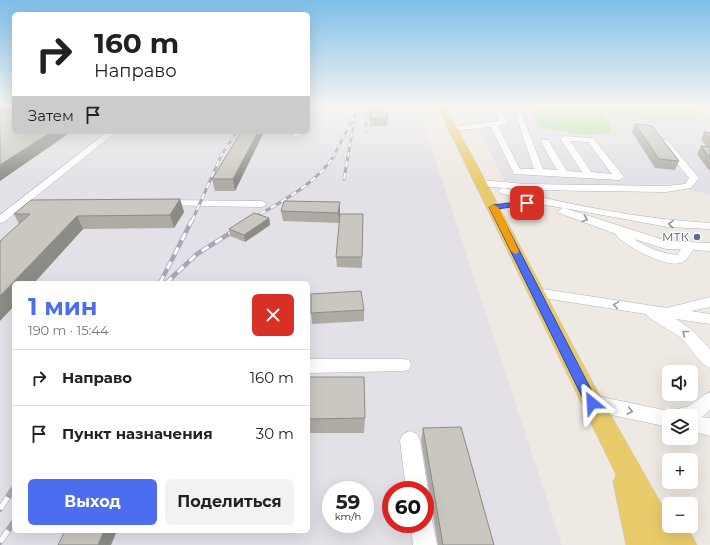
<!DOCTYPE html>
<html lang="ru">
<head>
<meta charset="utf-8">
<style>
  :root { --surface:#fff; --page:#f2f2f2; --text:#202124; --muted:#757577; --line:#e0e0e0; --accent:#4d6df0 }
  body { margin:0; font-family:Montserrat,sans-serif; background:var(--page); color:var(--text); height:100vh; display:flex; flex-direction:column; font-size:15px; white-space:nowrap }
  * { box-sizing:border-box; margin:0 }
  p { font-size:13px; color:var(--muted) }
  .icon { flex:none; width:22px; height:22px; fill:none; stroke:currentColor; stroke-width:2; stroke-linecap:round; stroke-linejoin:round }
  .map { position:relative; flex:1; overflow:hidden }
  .details { position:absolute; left:12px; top:281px; width:298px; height:252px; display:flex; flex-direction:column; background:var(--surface); border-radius:6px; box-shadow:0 4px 16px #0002 }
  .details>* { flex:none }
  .top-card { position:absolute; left:12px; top:12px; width:298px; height:122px; border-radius:6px; box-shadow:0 4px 16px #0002; background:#fff; color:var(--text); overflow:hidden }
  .buttons { position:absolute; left:662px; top:365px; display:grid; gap:8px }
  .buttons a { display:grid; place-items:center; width:36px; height:36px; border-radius:6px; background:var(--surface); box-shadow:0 4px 16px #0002; font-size:20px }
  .speed { position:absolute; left:322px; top:481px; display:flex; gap:8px; font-size:20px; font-weight:700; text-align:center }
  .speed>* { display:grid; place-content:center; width:52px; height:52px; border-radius:50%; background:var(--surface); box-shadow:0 4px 16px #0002; line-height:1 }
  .speed small { font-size:10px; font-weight:400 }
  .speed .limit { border:6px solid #d22; background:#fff; color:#111 }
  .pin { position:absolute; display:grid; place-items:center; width:34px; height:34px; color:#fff; margin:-17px; border-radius:8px; box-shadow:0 2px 6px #0006 }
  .me { position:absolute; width:44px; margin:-22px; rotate:333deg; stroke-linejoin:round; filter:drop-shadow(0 0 3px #0008) }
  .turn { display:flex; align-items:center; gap:14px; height:84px; padding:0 16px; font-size:18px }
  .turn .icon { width:52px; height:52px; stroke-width:2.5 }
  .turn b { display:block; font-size:28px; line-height:34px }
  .then { display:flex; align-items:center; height:38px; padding:0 16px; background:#0003; gap:8px; font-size:15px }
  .round { display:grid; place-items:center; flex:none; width:42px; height:42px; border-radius:6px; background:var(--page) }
  .headline { display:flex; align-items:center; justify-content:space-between; height:68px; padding:0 16px }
  h1 { font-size:24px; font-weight:700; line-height:30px; color:var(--accent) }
  .action { display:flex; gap:8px; margin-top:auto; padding:8px 16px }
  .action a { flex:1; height:46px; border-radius:6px; background:var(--accent); color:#fff; font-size:16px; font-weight:700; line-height:46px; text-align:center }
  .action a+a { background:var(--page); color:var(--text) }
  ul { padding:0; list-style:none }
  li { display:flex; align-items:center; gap:12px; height:56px; padding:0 16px; border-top:1px solid var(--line) }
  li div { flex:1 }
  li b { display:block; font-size:15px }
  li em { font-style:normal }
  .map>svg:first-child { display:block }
  .industrial { fill:#e3e1e7; fill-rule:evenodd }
  .green { fill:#b8e1a2 }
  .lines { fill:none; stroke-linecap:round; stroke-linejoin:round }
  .minor-casing { stroke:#b2b4bd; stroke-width:1 }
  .major-casing { stroke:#c9c9c9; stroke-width:1 }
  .minor { fill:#fff; fill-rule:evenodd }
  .major { fill:#e9cb6c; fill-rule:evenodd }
  .rail-far3-casing { stroke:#a4a7b7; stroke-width:2.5 }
  .rail-far2-casing { stroke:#a4a7b7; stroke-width:3 }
  .rail-far1-casing { stroke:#a4a7b7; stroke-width:4.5 }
  .rail-casing { stroke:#a4a7b7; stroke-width:6 }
  .rail-far3 { stroke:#fff; stroke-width:1.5; stroke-dasharray:5; stroke-linecap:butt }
  .rail-far2 { stroke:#fff; stroke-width:2; stroke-dasharray:6; stroke-linecap:butt }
  .rail-far1 { stroke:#fff; stroke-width:3; stroke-dasharray:8; stroke-linecap:butt }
  .rail { stroke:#fff; stroke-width:5; stroke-dasharray:14; stroke-linecap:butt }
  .wall { fill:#aeaba5 }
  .shaded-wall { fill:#8d8b86 }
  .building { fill:#cac7c0; stroke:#8d8b86 }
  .oneway { stroke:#969696 }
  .route { fill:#4d6df0; stroke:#32479c }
  .slow { fill:#f59e0b }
  .service-dot { fill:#5c6f8a; stroke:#fff; stroke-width:1.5 }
  .labels { text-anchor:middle; stroke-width:3; stroke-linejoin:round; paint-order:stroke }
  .service-label { font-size:12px; fill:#4e5e75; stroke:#fff; text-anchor:end }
</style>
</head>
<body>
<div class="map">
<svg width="710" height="545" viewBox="0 0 710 545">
  <rect width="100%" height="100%" fill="#eee9e2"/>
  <g class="industrial">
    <path d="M0,107L14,132H308V107H418L562,545H0ZM14,283H308V531H14ZM331,490H365V524H331ZM391,490H425V524H391Z"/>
    <path d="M469,107H530L538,127L583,135L611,133V122L602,114L611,113L629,119L696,122L698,113L710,114V195L669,184L592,186L504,181Z"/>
  </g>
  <path class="green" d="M530,107H699L696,122L629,119L611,113L602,114L611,122V133L583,135L538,127Z"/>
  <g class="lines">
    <defs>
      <g id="minor">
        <path d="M494,107H500L508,123L498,126L520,169H534L513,107H519L543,169L557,170L541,142L542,140H548L567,171L582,172L560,138L564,136L590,138H593L624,177L619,180L514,174L491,127L453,131L449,129L453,127L500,121ZM570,141L588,142L612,174L591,172Z"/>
        <path d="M107,132H116L4,222L0,223V215Z"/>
        <path d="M293,132H301L299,137H296L292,135Z"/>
        <path d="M661,140H667L699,178L691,188L666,192L526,190L480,186L475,183L480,180L526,184L666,186L685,184L689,178L661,144Z"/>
        <path d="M503,188C571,205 640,219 710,223V229L668,227L564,208L667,241L710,243V251L693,250C691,253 687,260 683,262C668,270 629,247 617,237L616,234L559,213L558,211L563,208L540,204L535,206L489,209L488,207L489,205L526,200L500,193L498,191L500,189ZM634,239L666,249H681L677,255C661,253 648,248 634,239Z"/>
        <path d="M164,200L262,201L267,204L262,207L160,205L159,203Z"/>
        <path d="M536,288L667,308L710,297V307L691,311L710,314V324L676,319L691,329L710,349V368C700,365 689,345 680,337C672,331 649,320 646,314L531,296L529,293L531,290Z"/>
        <path d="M308,359H403L409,360L411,365L409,370L403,371L308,373Z"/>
        <path d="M710,392V410L702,417L710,418V436L691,431V416H669V427L592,411L586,408L583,403L586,398L592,395L669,411L689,406L704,395Z"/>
        <path d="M410,431L417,434L420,440L428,490L425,496V490H406L400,440L403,434Z"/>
        <path d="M425,514L430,516L433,524L437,545H413L411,524H425Z"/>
      </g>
      <path id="major" d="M438,107H446L600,396L666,512L669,511V526H687L697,545H626L613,482L616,475Z"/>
    </defs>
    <use href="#minor" class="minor-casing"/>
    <use href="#major" class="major-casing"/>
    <use href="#minor" class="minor"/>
    <use href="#major" class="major"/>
    <defs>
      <g id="rail-far3">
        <path d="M366,107V132"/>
        <path d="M220,157L237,132"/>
        <path d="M333,157L359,107"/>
        <path d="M348,157L354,122"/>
      </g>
      <g id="rail-far2">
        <path d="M344,179L348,156"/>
        <path d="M250,220C280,202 314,186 334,156"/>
        <path d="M192,221L221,156"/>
      </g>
      <g id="rail-far1">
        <path d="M160,283L192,220"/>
        <path d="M166,283L197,254L238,228"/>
      </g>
      <g id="rail">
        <path d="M0,509L14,488"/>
        <path d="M0,542L14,522"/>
      </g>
    </defs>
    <use href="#rail-far3" class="rail-far3-casing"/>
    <use href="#rail-far2" class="rail-far2-casing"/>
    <use href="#rail-far1" class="rail-far1-casing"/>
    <use href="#rail" class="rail-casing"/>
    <use href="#rail-far3" class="rail-far3"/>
    <use href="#rail-far2" class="rail-far2"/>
    <use href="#rail-far1" class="rail-far1"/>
    <use href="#rail" class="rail"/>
  </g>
  <g class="wall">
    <path d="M369,107L388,119L387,126H370Z"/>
    <path d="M635,124L679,161L675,170L655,168L632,132Z"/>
    <path d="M241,132H264L235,191H215L212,179Z"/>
    <path d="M704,132L710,133V170L708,169L697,154L701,146L707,147L701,140Z"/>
    <path d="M180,199L184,212L174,228L83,229L34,283H14L19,224L14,214Z"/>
    <path d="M281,211H340L339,223L283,221Z"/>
    <path d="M363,214L362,268L337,267L336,257Z"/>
    <path d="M269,218L270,225L245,242L230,236L229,229Z"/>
    <path d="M364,310V321L312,324L311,313Z"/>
    <path d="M308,377L365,418L364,433H308Z"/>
    <path d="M423,428L494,545H438L421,440Z"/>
  </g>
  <g class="shaded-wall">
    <path d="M3,107H10L13,114L0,120V108Z"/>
    <path d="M51,132H71L0,181V165Z"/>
    <path d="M258,132H264L235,191L233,179Z"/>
    <path d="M180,199L184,212L174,228L170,215Z"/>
    <path d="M340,202V211L339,223L338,213Z"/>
    <path d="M77,216L83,229L34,283H14V306L0,321V296Z"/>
    <path d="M269,218L270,225L245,242L244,235Z"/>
    <path d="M104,531H117L111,545H98Z"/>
  </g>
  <g class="building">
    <path d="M10,107H14V132H51L0,165V116L10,112Z"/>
    <path d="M369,107H385L388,119H370Z"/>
    <path d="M635,124L652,126L679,161L659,159Z"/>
    <path d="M241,132H258L233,179H212Z"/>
    <path d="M704,132L710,133V139Z"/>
    <path d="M701,146L710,147V158Z"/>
    <path d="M180,199L170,215L77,216L0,296V241L30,214H14L31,200Z"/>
    <path d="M284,201L340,202L338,213L281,211Z"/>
    <path d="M254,213L269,218L244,235L229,229Z"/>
    <path d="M340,214H363L362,257H336Z"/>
    <path d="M361,291L364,310L311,313V294Z"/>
    <path d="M308,377H364L365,418L308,419Z"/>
    <path d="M461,427L494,545H443L423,428Z"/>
    <path d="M65,531H104L98,545H58Z"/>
  </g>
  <defs><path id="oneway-chevron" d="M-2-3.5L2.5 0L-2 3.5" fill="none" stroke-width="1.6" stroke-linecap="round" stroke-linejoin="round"/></defs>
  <g class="oneway">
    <use href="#oneway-chevron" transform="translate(585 219) rotate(20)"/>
    <use href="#oneway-chevron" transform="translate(671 224) rotate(-176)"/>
    <use href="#oneway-chevron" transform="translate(616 305) rotate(-171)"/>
    <use href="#oneway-chevron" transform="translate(685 333) rotate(-141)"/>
    <use href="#oneway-chevron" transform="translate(630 411) rotate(11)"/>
  </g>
  <linearGradient id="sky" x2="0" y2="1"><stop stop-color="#7dbee8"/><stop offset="0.58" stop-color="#f7f5f2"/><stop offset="1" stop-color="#f7f5f2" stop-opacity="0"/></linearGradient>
  <rect width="710" height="183" fill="url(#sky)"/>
  <path class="route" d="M527,201H529V204L498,209L598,403L596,407L592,408L587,407L489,207L493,205Z"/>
  <path class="slow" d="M490,205H494L498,207L519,251L518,253L515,254L511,251L489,207Z"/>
  <circle class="service-dot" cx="697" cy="237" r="4"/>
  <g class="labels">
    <g class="service-label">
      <text x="689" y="241">МТК</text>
    </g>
  </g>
</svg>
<div class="buttons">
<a><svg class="icon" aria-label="sound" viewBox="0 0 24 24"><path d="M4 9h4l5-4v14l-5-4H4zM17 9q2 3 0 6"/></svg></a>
<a><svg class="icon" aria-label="layers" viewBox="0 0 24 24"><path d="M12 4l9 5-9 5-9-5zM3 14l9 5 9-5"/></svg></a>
<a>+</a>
<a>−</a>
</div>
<div class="speed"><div>59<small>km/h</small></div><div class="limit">60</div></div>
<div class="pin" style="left:527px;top:203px;background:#d93025"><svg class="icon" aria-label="arrive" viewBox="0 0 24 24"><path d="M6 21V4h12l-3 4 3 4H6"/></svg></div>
<svg class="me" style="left:592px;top:403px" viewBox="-20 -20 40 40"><path d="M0-17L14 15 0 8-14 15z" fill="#4d6df0" stroke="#fff" stroke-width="4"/></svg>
<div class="top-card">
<div class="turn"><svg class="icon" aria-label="right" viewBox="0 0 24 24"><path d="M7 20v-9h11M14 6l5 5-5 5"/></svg><div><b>160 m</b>Направо</div></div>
<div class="then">Затем<svg class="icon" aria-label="arrive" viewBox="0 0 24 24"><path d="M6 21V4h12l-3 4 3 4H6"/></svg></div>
</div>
<section class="details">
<div class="headline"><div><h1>1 мин</h1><p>190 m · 15:44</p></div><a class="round" style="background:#d93025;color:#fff"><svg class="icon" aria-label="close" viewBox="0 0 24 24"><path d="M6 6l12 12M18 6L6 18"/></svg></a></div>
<ul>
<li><svg class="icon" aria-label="right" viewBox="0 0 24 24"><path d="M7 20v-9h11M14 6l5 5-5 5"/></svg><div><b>Направо</b></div><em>160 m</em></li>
<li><svg class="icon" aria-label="arrive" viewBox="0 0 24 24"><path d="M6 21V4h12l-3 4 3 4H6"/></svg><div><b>Пункт назначения</b></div><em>30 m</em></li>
</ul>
<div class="action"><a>Выход</a><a>Поделиться</a></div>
</section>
</div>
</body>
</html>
